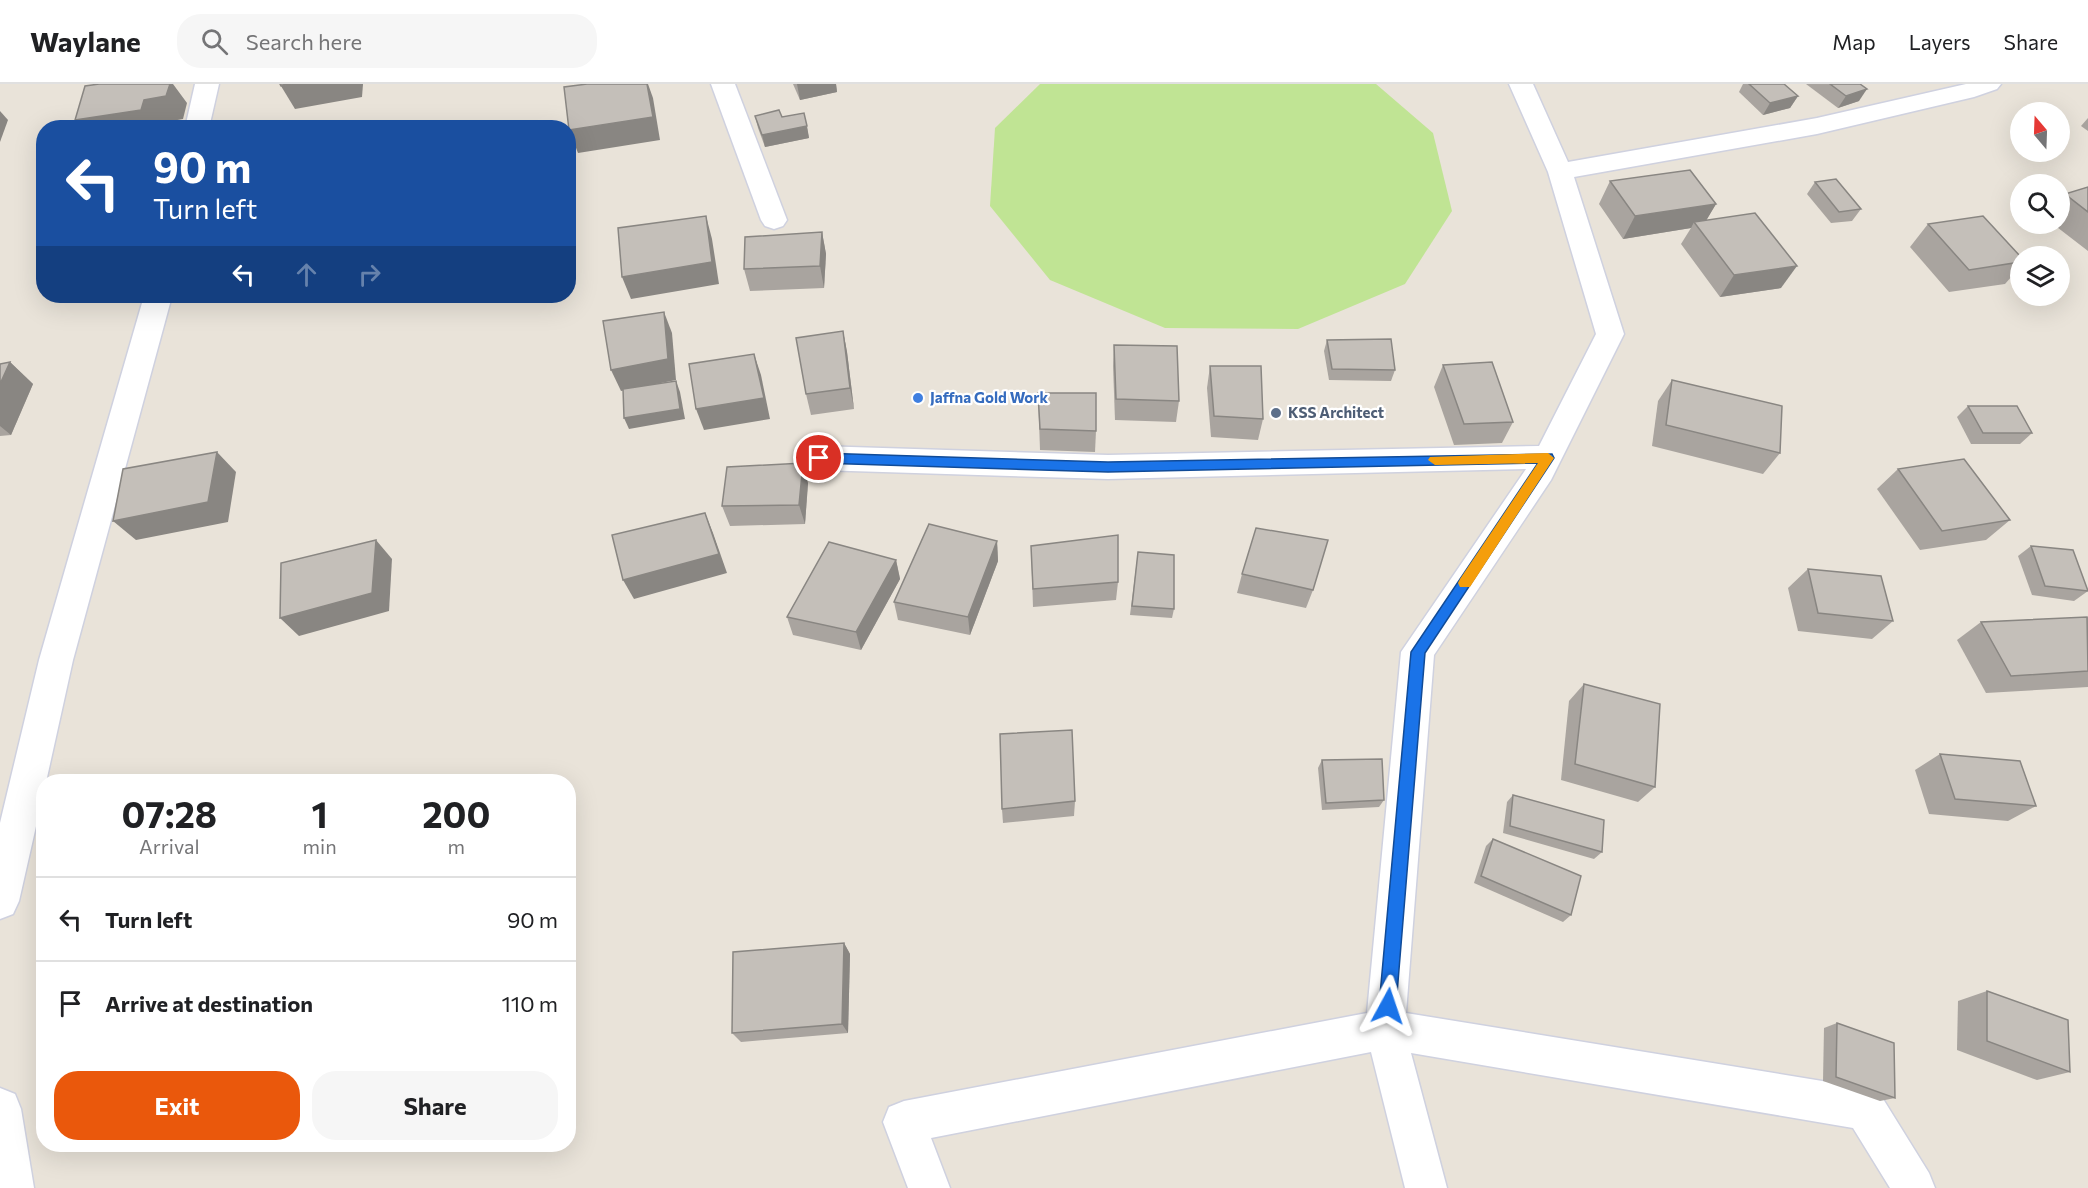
<!DOCTYPE html>
<html lang="en">
<head>
<meta charset="utf-8">
<style>
  :root { --surface:#fff; --page:#f6f6f6; --text:#202124; --muted:#757577; --line:#e0e0e0; --accent:#ea580c }
  body { margin:0; font-family:Commissioner,sans-serif; background:var(--page); color:var(--text); height:100vh; display:flex; flex-direction:column; font-size:22px; white-space:nowrap }
  * { box-sizing:border-box; margin:0 }
  p { font-size:20px; color:var(--muted) }
  .icon { flex:none; width:33px; height:33px; fill:none; stroke:currentColor; stroke-width:2; stroke-linecap:round; stroke-linejoin:round }
  .map { position:relative; flex:1; overflow:hidden }
  .details { position:absolute; left:36px; top:690px; width:540px; height:378px; display:flex; flex-direction:column; background:var(--surface); border-radius:24px; box-shadow:0 6px 24px #0002 }
  .details>* { flex:none }
  .top-card { position:absolute; left:36px; top:36px; width:540px; height:183px; border-radius:24px; box-shadow:0 6px 24px #0002; background:#1a4fa0; color:#fff; overflow:hidden }
  .needle { width:39px; rotate:341deg }
  .buttons { position:absolute; left:2010px; top:18px; display:grid; gap:12px }
  .buttons a { display:grid; place-items:center; width:60px; height:60px; border-radius:50%; background:var(--surface); box-shadow:0 6px 24px #0002; font-size:30px }
  .pin { position:absolute; display:grid; place-items:center; width:51px; height:51px; color:#fff; margin:-26px; border:3px solid #fff; border-radius:50%; box-shadow:0 2px 6px #0007 }
  .me { position:absolute; width:66px; margin:-33px; rotate:5deg; stroke-linejoin:round; filter:drop-shadow(0 0 4px #0008) }
  .turn { display:flex; align-items:center; gap:21px; height:126px; padding:0 18px; font-size:27px }
  .turn .icon { width:78px; height:78px; stroke-width:2.5 }
  .turn b { display:block; font-size:42px; line-height:51px }
  .lanes { display:flex; align-items:center; height:57px; padding:0 18px; background:#0003; justify-content:center; gap:30px; direction:ltr }
  .lanes .off { opacity:.35 }
  .eta { display:flex; justify-content:space-evenly; align-items:center; height:102px; text-align:center }
  .eta b { font-size:36px; font-weight:700; line-height:42px }
  .button { display:flex; gap:12px; margin-top:auto; padding:12px 18px }
  .button a { flex:1; height:69px; border-radius:24px; background:var(--accent); color:#fff; font-size:24px; font-weight:700; line-height:69px; text-align:center }
  .button a+a { background:var(--page); color:var(--text) }
  ul { padding:0; list-style:none }
  li { display:flex; align-items:center; gap:18px; height:84px; padding:0 18px; border-top:2px solid var(--line) }
  li div { flex:1 }
  li b { display:block; font-size:22px }
  li em { font-style:normal }
  header { display:flex; align-items:center; gap:36px; box-sizing:border-box; height:84px; padding:0 30px; background:var(--surface); border-bottom:2px solid var(--line) }
  header strong { font-size:28px }
  nav { display:flex; gap:33px; margin-inline-start:auto; font-size:21px }
  .search { width:420px; height:54px; background:var(--page); display:flex; align-items:center; gap:15px; box-sizing:border-box; padding:0 21px; border-radius:24px; color:var(--muted); font-size:22px }
  .map>svg:first-child { display:block }
  .pitch { fill:#c0e494 }
  .lines { fill:none; stroke-linecap:round; stroke-linejoin:round }
  .street-casing { stroke:#cfd1df; stroke-width:3 }
  .street { fill:#fff; fill-rule:evenodd }
  .wall { fill:#a9a49f }
  .shaded-wall { fill:#898682 }
  .building { fill:#c4bfb9; stroke:#898682; stroke-width:1.5 }
  .route { fill:#1a73e8; stroke:#114b97; stroke-width:1.5 }
  .slow { fill:#f59e0b }
  .shop-dot { fill:#3f7fe0; stroke:#fff; stroke-width:2 }
  .service-dot { fill:#5c6f8a; stroke:#fff; stroke-width:2 }
  .labels { text-anchor:middle; stroke-width:4.5; stroke-linejoin:round; paint-order:stroke }
  .shop-label { font-size:15px; font-weight:bold; fill:#366cbe; stroke:#fff; text-anchor:start }
  .service-label { font-size:15px; font-weight:bold; fill:#4e5e75; stroke:#fff; text-anchor:start }
</style>
</head>
<body>
<header>
<strong>Waylane</strong>
<div class="search"><svg class="icon" aria-label="search" viewBox="0 0 24 24"><circle cx="10" cy="10" r="6"/><path d="M15 15l6 6"/></svg>Search here</div>
<nav><a>Map</a><a>Layers</a><a>Share</a></nav>
</header>
<div class="map">
<svg width="2088" height="1104" viewBox="0 0 2088 1104">
  <rect width="100%" height="100%" fill="#e9e3d9"/>
  <path class="pitch" d="M1040,0H1376L1433,49L1452,127L1405,200L1298,245L1165,244L1050,196L990,122L995,44Z"/>
  <g class="lines">
    <defs>
      <g id="street">
        <path d="M195,0H219L209,44H185Z"/>
        <path d="M711,0H735L787,136L783,142L774,145L765,142L761,136Z"/>
        <path d="M1509,0H1533L1568,78L1817,34L1966,0H2001L1997,5L1974,13L1817,50L1574,93L1624,250L1551,396L1434,571L1406,929L1865,1004L1880,1010L1929,1089L1935,1104H1890L1853,1044L1411,969L1447,1104H1405L1371,968L931,1054L950,1104H908L883,1038L889,1023L904,1017L1367,929L1401,568L1526,385L1108,395L819,386L808,382L804,374L808,366L819,362L1108,371L1539,362L1596,250L1548,88Z"/>
        <path d="M144,212H172L73,576L46,698H44V707L19,817L13,830L0,835V739L39,576Z"/>
        <path d="M0,1004L15,1010L21,1025L34,1104H0Z"/>
      </g>
    </defs>
    <use href="#street" class="street-casing"/>
    <use href="#street" class="street"/>
  </g>
  <g class="wall">
    <path d="M793,0H836L837,8L800,16Z"/>
    <path d="M1743,0H1784L1798,12L1790,24L1763,31L1739,8Z"/>
    <path d="M1806,0H1860L1859,17L1838,24Z"/>
    <path d="M804,29L809,54L765,63L758,44L755,32L782,33Z"/>
    <path d="M2088,34V47L2081,42Z"/>
    <path d="M1610,97L1716,120L1706,136L1781,204L1720,213L1681,160L1691,144L1623,155L1599,120Z"/>
    <path d="M1815,98L1861,125L1852,137L1831,139L1807,110Z"/>
    <path d="M2088,103V167L2053,140H2060V117L2065,110Z"/>
    <path d="M1928,140L2020,172V183L2005,200L1949,208L1910,163Z"/>
    <path d="M822,148L826,170L824,204L750,207L744,185Z"/>
    <path d="M843,247L847,268L854,325L811,331L806,310Z"/>
    <path d="M1327,256L1395,286L1391,297L1329,296L1324,267Z"/>
    <path d="M1114,261L1179,317L1176,338L1115,336L1113,282Z"/>
    <path d="M10,278L33,300L11,351L0,352V280Z"/>
    <path d="M1443,281L1513,338L1502,359L1454,361L1434,303Z"/>
    <path d="M1210,282L1263,335L1258,356L1211,353L1207,304Z"/>
    <path d="M1672,296L1780,369L1763,390L1652,362L1658,317Z"/>
    <path d="M1038,309L1096,347L1095,368L1040,366Z"/>
    <path d="M1968,322L2032,349L2020,360H1971L1957,333Z"/>
    <path d="M1898,385L2010,436L1986,456L1920,466L1877,405Z"/>
    <path d="M808,399L805,440L730,442L722,422Z"/>
    <path d="M997,457L998,477L970,551L898,536L894,518Z"/>
    <path d="M1031,462L1118,498L1116,516L1033,523Z"/>
    <path d="M2031,462L2088,507L2074,517L2032,511L2018,472Z"/>
    <path d="M1138,468L1174,525L1172,534L1130,531Z"/>
    <path d="M896,476L900,495L861,566L793,551L787,533Z"/>
    <path d="M1808,485L1893,537L1872,555L1798,547L1788,504Z"/>
    <path d="M1242,490L1313,506L1306,524L1237,509Z"/>
    <path d="M2088,533V603L1986,609L1957,556L1981,538Z"/>
    <path d="M1584,600L1655,703L1638,718L1561,696L1569,617Z"/>
    <path d="M1940,670L2036,722L2008,737L1929,730L1915,686Z"/>
    <path d="M1322,676L1384,716L1379,723L1322,726L1318,684Z"/>
    <path d="M1513,711L1602,768L1594,775L1503,749L1507,718Z"/>
    <path d="M1075,717L1074,732L1003,739L1002,725Z"/>
    <path d="M1493,755L1571,831L1563,838L1474,799L1486,762Z"/>
    <path d="M844,859L850,870L848,949L741,958L732,949Z"/>
    <path d="M1987,907L2070,988L2037,996L1957,966L1958,917Z"/>
    <path d="M1837,939L1895,1014L1880,1017L1823,997L1824,944Z"/>
  </g>
  <g class="shaded-wall">
    <path d="M170,0H173L187,19L183,35L161,39L160,44H82L75,36L144,16Z"/>
    <path d="M292,0H363L362,13L295,25L281,2Z"/>
    <path d="M647,0H648L653,14L660,56L578,69L569,46Z"/>
    <path d="M797,0H836L837,8L800,16Z"/>
    <path d="M1867,5L1859,17L1838,24L1846,12Z"/>
    <path d="M1798,12L1790,24L1763,31L1770,19Z"/>
    <path d="M0,27L8,36L0,58Z"/>
    <path d="M807,42L809,54L765,63L762,51Z"/>
    <path d="M1716,120L1703,142L1694,138L1691,144L1623,155L1635,132Z"/>
    <path d="M706,132L712,155L719,200L631,215L622,193Z"/>
    <path d="M822,148L826,170L824,204L820,182Z"/>
    <path d="M1797,182L1781,204L1720,213L1734,191Z"/>
    <path d="M664,228L672,249L676,296L621,307L611,286Z"/>
    <path d="M843,247L847,268L854,325L850,304Z"/>
    <path d="M754,270L761,291L770,335L704,346L696,325Z"/>
    <path d="M10,278L33,300L11,351L0,342V300Z"/>
    <path d="M676,297L680,308L685,335L629,345L624,334Z"/>
    <path d="M217,368L236,388L228,438L136,456L113,437Z"/>
    <path d="M803,379L808,399L805,440L799,421Z"/>
    <path d="M705,429L713,449L727,489L634,515L623,496Z"/>
    <path d="M376,456L392,475L389,527L299,552L280,534Z"/>
    <path d="M997,457L998,477L970,551L968,533Z"/>
    <path d="M896,476L900,495L861,566L856,548Z"/>
    <path d="M844,859L850,870L848,949L842,940Z"/>
    <path d="M44,885V890L37,887Z"/>
  </g>
  <g class="building">
    <path d="M99,0H170L166,12L144,16L141,26L75,36L85,2Z"/>
    <path d="M280,0H292L281,2Z"/>
    <path d="M587,0H647L653,33L569,46L564,3Z"/>
    <path d="M1749,0H1784L1798,12L1770,19Z"/>
    <path d="M1830,0H1860L1867,5L1846,12Z"/>
    <path d="M779,26L782,33L804,29L807,42L762,51L755,32Z"/>
    <path d="M1690,86L1716,120L1635,132L1610,97Z"/>
    <path d="M1836,95L1861,125L1839,128L1815,98Z"/>
    <path d="M2088,103V128L2065,110Z"/>
    <path d="M1755,129L1797,182L1734,191L1694,138Z"/>
    <path d="M706,132L712,178L622,193L618,144Z"/>
    <path d="M1983,132L2020,172V178L1969,186L1928,140Z"/>
    <path d="M822,148L820,182L744,185L745,153Z"/>
    <path d="M664,228L668,275L611,286L603,237Z"/>
    <path d="M843,247L850,304L806,310L796,254Z"/>
    <path d="M1391,255L1395,286L1332,285L1327,256Z"/>
    <path d="M1114,261L1177,262L1179,317L1116,315Z"/>
    <path d="M754,270L764,314L696,325L689,280Z"/>
    <path d="M10,278L0,300V280Z"/>
    <path d="M1492,278L1513,338L1464,340L1443,281Z"/>
    <path d="M1210,282H1261L1263,335L1214,332Z"/>
    <path d="M1672,296L1782,322L1780,369L1666,341Z"/>
    <path d="M676,297L680,325L624,334L623,305Z"/>
    <path d="M1038,309H1096V347L1040,345Z"/>
    <path d="M1968,322H2017L2032,349H1983Z"/>
    <path d="M217,368L208,418L113,437L123,385Z"/>
    <path d="M1964,375L2010,436L1942,447L1898,385Z"/>
    <path d="M803,379L799,421L722,422L727,383Z"/>
    <path d="M705,429L719,470L623,496L612,451Z"/>
    <path d="M929,440L997,457L968,533L894,518Z"/>
    <path d="M1256,444L1328,456L1313,506L1242,490Z"/>
    <path d="M1118,451V498L1033,505L1031,462Z"/>
    <path d="M376,456L372,509L280,534L281,479Z"/>
    <path d="M829,458L896,476L856,548L787,533Z"/>
    <path d="M2031,462L2073,466L2088,507L2045,502Z"/>
    <path d="M1138,468L1174,471V525L1132,522Z"/>
    <path d="M1808,485L1881,492L1893,537L1818,529Z"/>
    <path d="M2087,533L2088,587L2011,592L1981,538Z"/>
    <path d="M1584,600L1660,620L1655,703L1575,680Z"/>
    <path d="M1072,646L1075,717L1002,725L1000,650Z"/>
    <path d="M1940,670L2020,677L2036,722L1955,715Z"/>
    <path d="M1382,675L1384,716L1326,719L1322,676Z"/>
    <path d="M1513,711L1604,736L1602,768L1510,742Z"/>
    <path d="M1493,755L1581,792L1571,831L1481,792Z"/>
    <path d="M44,836V885L37,887Z"/>
    <path d="M844,859L842,940L732,949L733,868Z"/>
    <path d="M1987,907L2068,936L2070,988L1987,957Z"/>
    <path d="M1837,939L1894,959L1895,1014L1836,993Z"/>
  </g>
  <path class="route" d="M819,369L1108,378L1552,370L1554,374L1552,377L1425,569L1396,922L1393,927L1388,930L1382,927L1379,922L1411,568L1538,379L1108,388L819,379L813,374Z"/>
  <path class="slow" d="M1548,369L1554,374L1552,377L1470,503H1460L1458,499L1460,495L1538,379L1435,381L1428,376L1430,373Z"/>
  <circle class="shop-dot" cx="918" cy="314" r="6"/>
  <circle class="service-dot" cx="1276" cy="329" r="6"/>
  <g class="labels">
    <g class="shop-label">
      <text x="930" y="319">Jaffna Gold Work</text>
    </g>
    <g class="service-label">
      <text x="1288" y="334">KSS Architect</text>
    </g>
  </g>
</svg>
<div class="buttons">
<a><svg class="needle" viewBox="-14 -14 28 28"><path d="M0-13l5 13h-10z" fill="#e53935"/><path d="M0 13l5-13h-10z" fill="#757577"/></svg></a>
<a><svg class="icon" aria-label="search" viewBox="0 0 24 24"><circle cx="10" cy="10" r="6"/><path d="M15 15l6 6"/></svg></a>
<a><svg class="icon" aria-label="layers" viewBox="0 0 24 24"><path d="M12 4l9 5-9 5-9-5zM3 14l9 5 9-5"/></svg></a>
</div>
<div class="pin" style="left:819px;top:374px;background:#d93025"><svg class="icon" aria-label="arrive" viewBox="0 0 24 24"><path d="M6 21V4h12l-3 4 3 4H6"/></svg></div>
<svg class="me" style="left:1388px;top:922px" viewBox="-20 -20 40 40"><path d="M0-17L14 15 0 8-14 15z" fill="#1a73e8" stroke="#fff" stroke-width="4"/></svg>
<div class="top-card">
<div class="turn"><svg class="icon" aria-label="left" viewBox="0 0 24 24"><path d="M17 20v-9H6M10 6l-5 5 5 5"/></svg><div><b>90 m</b>Turn left</div></div>
<div class="lanes"><svg class="icon" aria-label="left" viewBox="0 0 24 24"><path d="M17 20v-9H6M10 6l-5 5 5 5"/></svg><svg class="icon off" aria-label="ahead" viewBox="0 0 24 24"><path d="M12 20V5M6 11l6-6 6 6"/></svg><svg class="icon off" aria-label="right" viewBox="0 0 24 24"><path d="M7 20v-9h11M14 6l5 5-5 5"/></svg></div>
</div>
<section class="details">
<div class="eta">
<div><b>07:28</b><p>Arrival</p></div>
<div><b>1</b><p>min</p></div>
<div><b>200</b><p>m</p></div>
</div>
<ul>
<li><svg class="icon" aria-label="left" viewBox="0 0 24 24"><path d="M17 20v-9H6M10 6l-5 5 5 5"/></svg><div><b>Turn left</b></div><em>90 m</em></li>
<li><svg class="icon" aria-label="arrive" viewBox="0 0 24 24"><path d="M6 21V4h12l-3 4 3 4H6"/></svg><div><b>Arrive at destination</b></div><em>110 m</em></li>
</ul>
<div class="button"><a>Exit</a><a>Share</a></div>
</section>
</div>
</body>
</html>
